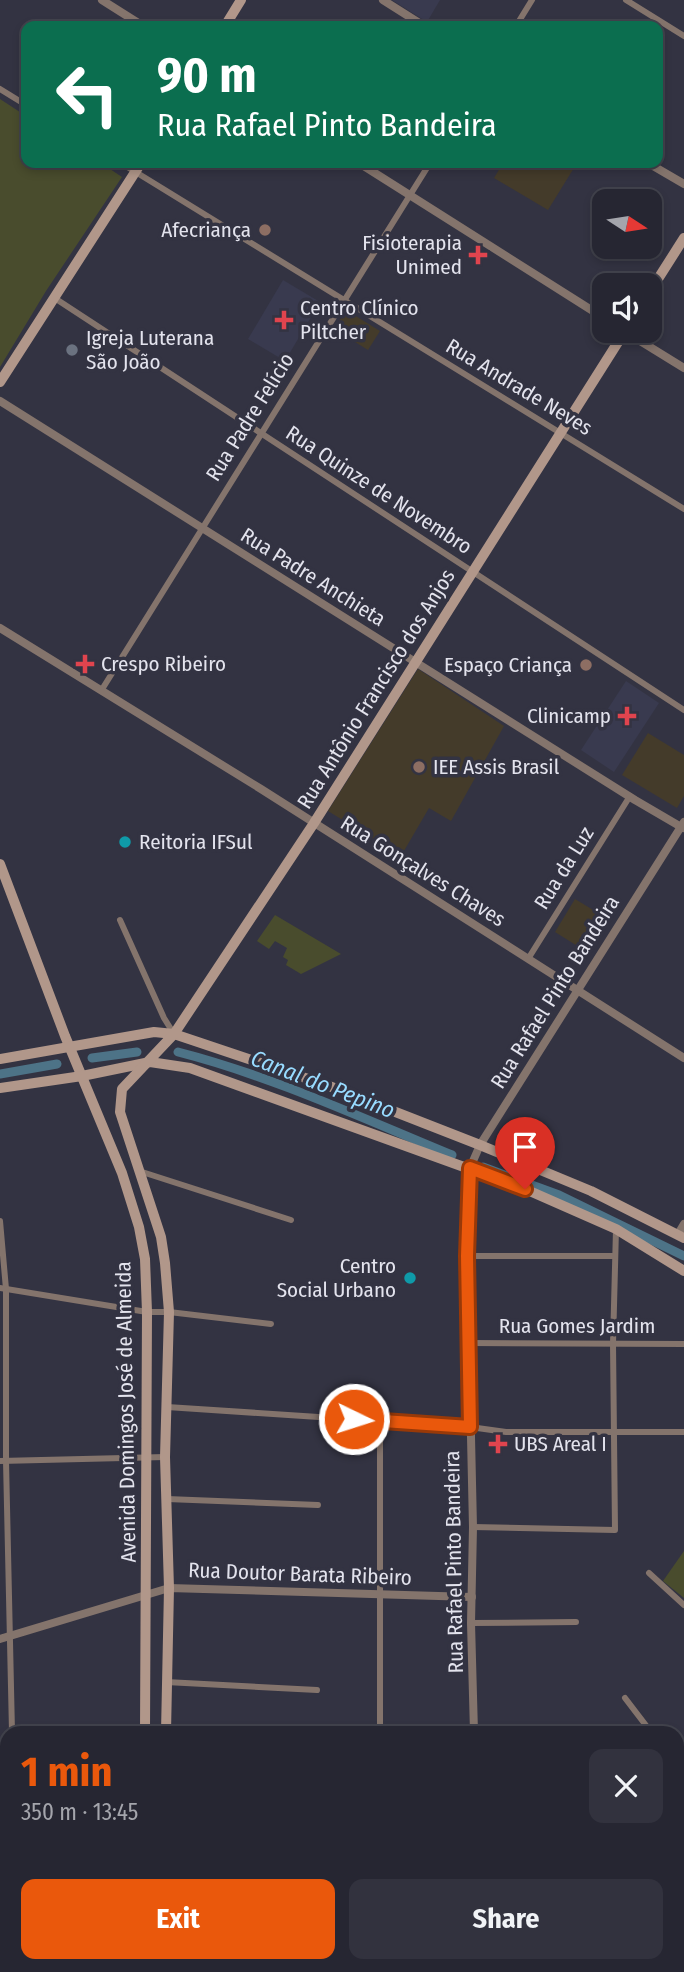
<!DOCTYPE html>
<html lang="en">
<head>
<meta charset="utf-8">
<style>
  :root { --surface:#262632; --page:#32323e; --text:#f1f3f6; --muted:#a4a5ac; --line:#42434d; --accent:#ea580c }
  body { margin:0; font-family:"Fira Sans Condensed",sans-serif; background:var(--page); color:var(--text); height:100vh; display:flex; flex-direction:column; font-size:26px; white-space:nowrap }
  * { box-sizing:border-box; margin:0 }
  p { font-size:23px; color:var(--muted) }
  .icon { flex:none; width:38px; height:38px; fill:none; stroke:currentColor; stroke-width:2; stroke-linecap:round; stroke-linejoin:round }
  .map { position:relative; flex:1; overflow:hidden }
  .sheet { position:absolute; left:0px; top:1726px; width:684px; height:247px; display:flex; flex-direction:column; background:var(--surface); border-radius:21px 21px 0 0; box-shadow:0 4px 10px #0003,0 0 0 2px var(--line) }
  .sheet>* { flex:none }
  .hud { position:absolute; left:21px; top:21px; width:642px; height:147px; border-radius:14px; box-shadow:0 4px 10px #0003,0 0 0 2px var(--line); background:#0b6e4f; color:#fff; overflow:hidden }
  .needle { width:46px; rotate:102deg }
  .buttons { position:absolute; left:592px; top:189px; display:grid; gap:14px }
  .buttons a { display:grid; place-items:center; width:70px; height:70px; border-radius:14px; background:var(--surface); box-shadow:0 4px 10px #0003,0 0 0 2px var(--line); font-size:35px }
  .pin { position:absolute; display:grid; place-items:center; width:60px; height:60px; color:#fff; margin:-72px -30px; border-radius:50% 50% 50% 0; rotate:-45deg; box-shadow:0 0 7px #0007 }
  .pin .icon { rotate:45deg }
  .me { position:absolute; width:77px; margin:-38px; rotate:94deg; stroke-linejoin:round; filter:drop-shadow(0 0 5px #0008) }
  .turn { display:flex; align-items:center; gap:24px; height:147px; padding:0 21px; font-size:32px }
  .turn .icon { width:91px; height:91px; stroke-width:2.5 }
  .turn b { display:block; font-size:49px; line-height:60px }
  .round { display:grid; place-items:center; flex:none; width:74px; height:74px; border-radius:14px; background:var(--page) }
  .headline { display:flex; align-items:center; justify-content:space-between; height:119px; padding:0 21px }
  h1 { font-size:42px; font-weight:700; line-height:52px; color:var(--accent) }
  .cta { display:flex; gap:14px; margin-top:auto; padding:14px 21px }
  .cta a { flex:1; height:80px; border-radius:14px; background:var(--accent); color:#fff; font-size:28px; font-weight:700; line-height:80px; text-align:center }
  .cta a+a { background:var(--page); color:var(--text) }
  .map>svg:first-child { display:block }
  .built { fill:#393a4f }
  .education { fill:#443b2a }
  .green { fill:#494c2d }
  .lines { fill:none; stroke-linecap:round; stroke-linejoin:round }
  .canal { stroke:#4d7387; stroke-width:9 }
  .minor { stroke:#84746c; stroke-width:6 }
  .tertiary { stroke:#84746c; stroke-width:8 }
  .secondary { stroke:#b1978a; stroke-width:10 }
  .route-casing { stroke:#983908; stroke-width:18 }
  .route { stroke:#ea580c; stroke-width:12 }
  .education-dot { fill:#8d6e63; stroke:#333342; stroke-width:2.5 }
  .health-dot { fill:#e0444e; stroke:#333342; stroke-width:2.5 }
  .worship-dot { fill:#6b7280; stroke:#333342; stroke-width:2.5 }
  .culture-dot { fill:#0f9aa8; stroke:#333342; stroke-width:2.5 }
  .labels { text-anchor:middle; stroke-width:7; stroke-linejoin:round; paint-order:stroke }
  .poi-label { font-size:21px; fill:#e3e3ed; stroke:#333342; text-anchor:start }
  .street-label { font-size:21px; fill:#e3e3ed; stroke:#333342 }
  .water-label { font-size:23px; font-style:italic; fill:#98dbff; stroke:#333342 }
</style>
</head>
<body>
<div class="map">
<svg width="684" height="1972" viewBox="0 0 684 1972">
  <rect width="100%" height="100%" fill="#333342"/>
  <g class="built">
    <path d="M392,0H440L427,22Z"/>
    <path d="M283,280L320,302L285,361L248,339Z"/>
    <path d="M626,681L659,703L614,772L581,750Z"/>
  </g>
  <g class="education">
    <path d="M503,163H577L548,210L494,178Z"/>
    <path d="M346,310L380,331L368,350L334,329Z"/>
    <path d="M418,669L504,726L451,821L429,808L401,856L328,811Z"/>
    <path d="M648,733L684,755V796L677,808L622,775Z"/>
    <path d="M575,899L608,919L587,952L555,932Z"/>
  </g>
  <g class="green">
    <path d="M0,99L26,116V163H101L122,177L46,291L0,367Z"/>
    <path d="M275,915L341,954L301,974L286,965L288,960L283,957L287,948L275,941L269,949L257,941Z"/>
    <path d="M684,1551V1598L663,1581Z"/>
    <path d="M589,1965H677L682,1972H589Z"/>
  </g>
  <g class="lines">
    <g class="canal">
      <path d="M178,1052C272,1076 362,1118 452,1155"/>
      <path d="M92,1058L137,1052"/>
      <path d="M0,1074L57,1064"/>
      <path d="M483,1167L559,1195L684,1256"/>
    </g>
    <g class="minor">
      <path d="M626,0L684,36"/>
      <path d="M516,26L532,0"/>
      <path d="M0,89L26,105"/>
      <path d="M121,163L684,509"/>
      <path d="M56,299L684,710"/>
      <path d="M101,691L430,163"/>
      <path d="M120,920L164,1018L174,1034"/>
      <path d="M528,959L630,796"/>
      <path d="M139,1171L291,1220"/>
      <path d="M0,1221L6,1289V1461L12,1732"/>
      <path d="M467,1256H614"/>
      <path d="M0,1288L147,1312H169L271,1324"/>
      <path d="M469,1343L684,1344"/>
      <path d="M167,1407L470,1427L506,1432H684"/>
      <path d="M380,1421V1732"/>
      <path d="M0,1461L165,1457"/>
      <path d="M167,1499L318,1505"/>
      <path d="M473,1527L615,1530L613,1344L616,1229"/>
      <path d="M649,1573L684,1605"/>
      <path d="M471,1623L576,1622"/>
      <path d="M166,1682L317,1690"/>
      <path d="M625,1698L651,1732"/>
      <path d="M677,1769L684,1778"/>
      <path d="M677,1953L684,1962"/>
      <path d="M585,1972V1965"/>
    </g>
    <g class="tertiary">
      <path d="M102,0L143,26"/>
      <path d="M383,0L424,26"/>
      <path d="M359,163L604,318"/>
      <path d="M648,163L684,184"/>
      <path d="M624,331L684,368"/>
      <path d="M0,401L635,800L683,828"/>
      <path d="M0,628L261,789L684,1058"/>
      <path d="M678,1234L684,1224"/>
      <path d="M0,1639L169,1588L472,1597"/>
      <path d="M474,1732L471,1623L473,1527L467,1256L470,1168L480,1145L684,822"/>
      <path d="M677,1791L684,1785"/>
      <path d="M295,1972L306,1965"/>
      <path d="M468,1972V1965"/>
    </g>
    <g class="secondary">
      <path d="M225,26L241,0"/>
      <path d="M649,293L684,238"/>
      <path d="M0,382L141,163"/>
      <path d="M0,864L65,1036L122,1173L139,1227L145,1259L147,1312L145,1732"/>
      <path d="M0,1059L154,1032L174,1034L329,1086L480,1145L591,1191L684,1238"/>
      <path d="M0,1088L82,1076L150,1062L190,1068L525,1189L616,1229L684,1271"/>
      <path d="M166,1732L169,1588L165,1457L169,1312L165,1263L161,1237L120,1112L122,1089L174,1034L314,823L625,331"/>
      <path d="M188,1965L189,1972"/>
      <path d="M209,1965L210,1972"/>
    </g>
  </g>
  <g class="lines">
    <defs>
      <path id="route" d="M354,1419L470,1427L467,1256L470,1168L525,1189"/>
    </defs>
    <use href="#route" class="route-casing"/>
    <use href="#route" class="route"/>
  </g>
  <g class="education-dot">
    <circle cx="265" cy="230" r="7"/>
    <circle cx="586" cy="665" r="7"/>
    <circle cx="419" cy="767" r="7"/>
  </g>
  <g class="health-dot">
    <path d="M474.5 244.5h7v7h7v7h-7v7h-7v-7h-7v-7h7z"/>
    <path d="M280.5 309.5h7v7h7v7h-7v7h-7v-7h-7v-7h7z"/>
    <path d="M81.5 653.5h7v7h7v7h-7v7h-7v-7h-7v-7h7z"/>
    <path d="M623.5 705.5h7v7h7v7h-7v7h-7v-7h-7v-7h7z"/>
    <path d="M494.5 1433.5h7v7h7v7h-7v7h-7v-7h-7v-7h7z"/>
  </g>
  <circle class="worship-dot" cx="72" cy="350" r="7"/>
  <g class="culture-dot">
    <circle cx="125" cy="842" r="7"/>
    <circle cx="410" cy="1278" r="7"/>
  </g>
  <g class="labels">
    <g class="poi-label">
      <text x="251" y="237" text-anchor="end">Afecriança</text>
      <text x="462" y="250" text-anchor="end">Fisioterapia<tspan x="462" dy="24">Unimed</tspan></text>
      <text x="300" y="315">Centro Clínico<tspan x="300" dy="24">Piltcher</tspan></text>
      <text x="86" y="345">Igreja Luterana<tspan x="86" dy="24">São João</tspan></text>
      <text x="101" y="671">Crespo Ribeiro</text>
      <text x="572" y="672" text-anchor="end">Espaço Criança</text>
      <text x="611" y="723" text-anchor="end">Clinicamp</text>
      <text x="433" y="774">IEE Assis Brasil</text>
      <text x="139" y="849">Reitoria IFSul</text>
      <text x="396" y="1273" text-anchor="end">Centro<tspan x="396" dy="24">Social Urbano</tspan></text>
      <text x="514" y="1451">UBS Areal I</text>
    </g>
    <g class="street-label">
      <text transform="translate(519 387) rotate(31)" y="7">Rua Andrade Neves</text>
      <text transform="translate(250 417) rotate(-58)" y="7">Rua Padre Felício</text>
      <text transform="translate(379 490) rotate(33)" y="7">Rua Quinze de Novembro</text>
      <text transform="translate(313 577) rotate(32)" y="7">Rua Padre Anchieta</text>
      <text transform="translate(376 689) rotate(-58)" y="7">Rua Antônio Francisco dos Anjos</text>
      <text transform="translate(564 868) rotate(-58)" y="7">Rua da Luz</text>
      <text transform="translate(423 871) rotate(32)" y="7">Rua Gonçalves Chaves</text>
      <text transform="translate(555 992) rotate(-58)" y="7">Rua Rafael Pinto Bandeira</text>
      <text x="577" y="1333">Rua Gomes Jardim</text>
      <text transform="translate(126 1412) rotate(-91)" y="7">Avenida Domingos José de Almeida</text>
      <text transform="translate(454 1562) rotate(-91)" y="7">Rua Rafael Pinto Bandeira</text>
      <text transform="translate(300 1574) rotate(2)" y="7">Rua Doutor Barata Ribeiro</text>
    </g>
    <g class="water-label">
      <text transform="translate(323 1084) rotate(21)" y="8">Canal do Pepino</text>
    </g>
  </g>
</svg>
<div class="buttons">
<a><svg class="needle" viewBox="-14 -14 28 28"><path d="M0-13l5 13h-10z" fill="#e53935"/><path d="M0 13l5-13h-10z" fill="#a4a5ac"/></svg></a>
<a><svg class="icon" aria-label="sound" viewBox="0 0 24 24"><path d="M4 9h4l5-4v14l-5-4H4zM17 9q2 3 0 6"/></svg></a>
</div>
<div class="pin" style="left:525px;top:1189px;background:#d93025"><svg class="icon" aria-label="arrive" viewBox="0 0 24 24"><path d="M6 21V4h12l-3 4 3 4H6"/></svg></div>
<svg class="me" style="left:354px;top:1419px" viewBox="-20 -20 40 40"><circle r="17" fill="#ea580c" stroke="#fff" stroke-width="3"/><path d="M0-11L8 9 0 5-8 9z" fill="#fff"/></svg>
<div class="hud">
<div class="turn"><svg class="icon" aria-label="left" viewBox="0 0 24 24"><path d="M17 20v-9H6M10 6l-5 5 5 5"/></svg><div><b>90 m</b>Rua Rafael Pinto Bandeira</div></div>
</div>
<section class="sheet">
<div class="headline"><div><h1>1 min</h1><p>350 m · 13:45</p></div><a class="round"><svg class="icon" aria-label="close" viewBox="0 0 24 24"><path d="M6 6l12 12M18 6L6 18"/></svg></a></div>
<div class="cta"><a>Exit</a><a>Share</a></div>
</section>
</div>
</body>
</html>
